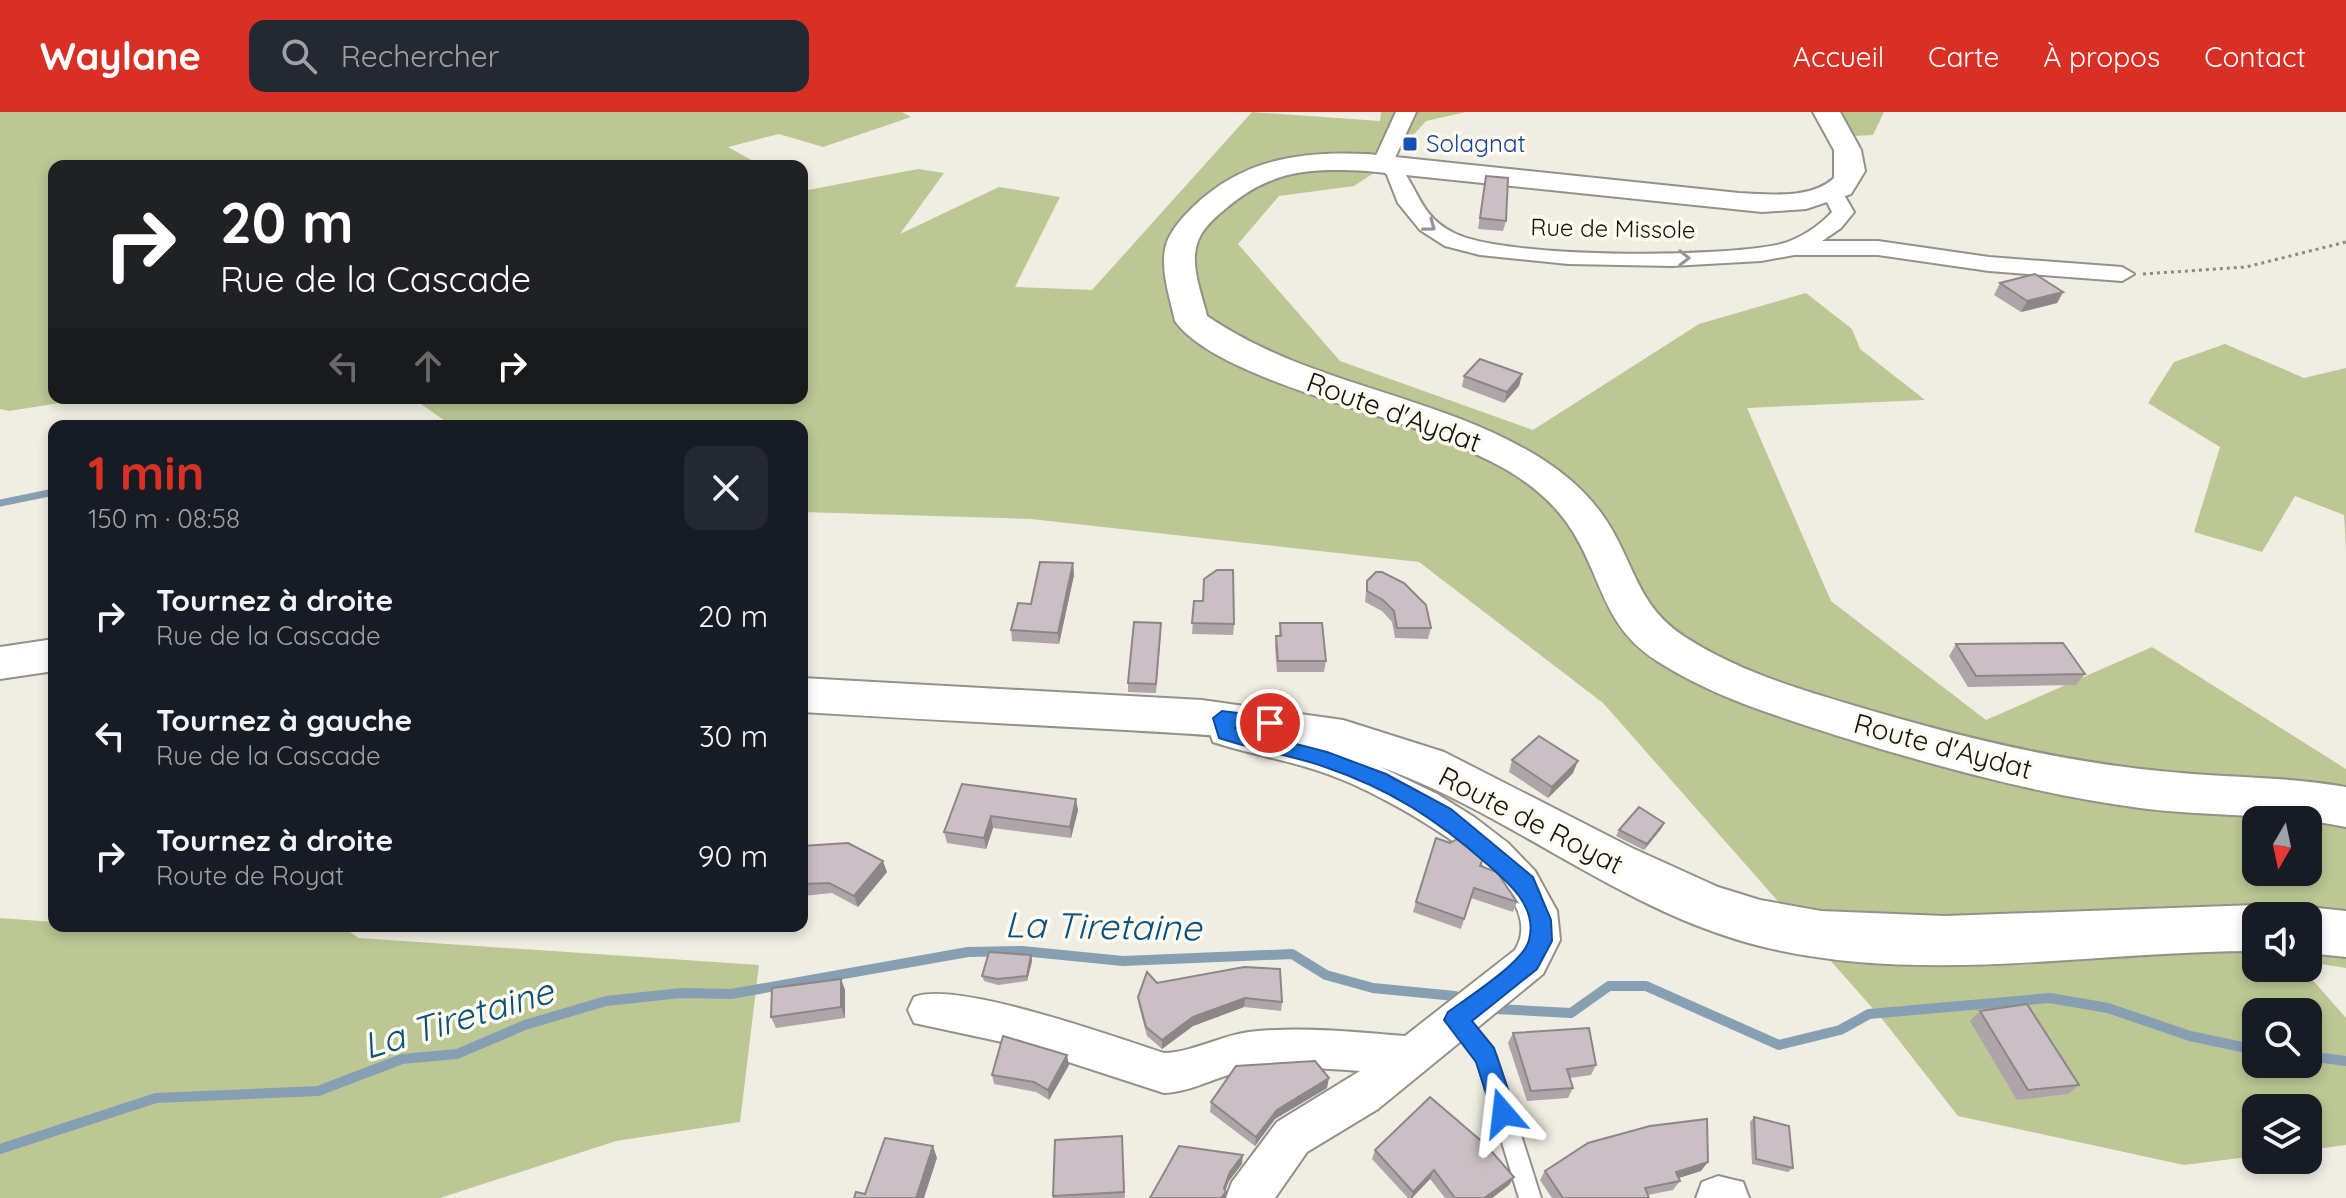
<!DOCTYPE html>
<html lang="fr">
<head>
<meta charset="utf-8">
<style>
  :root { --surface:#171b24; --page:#242831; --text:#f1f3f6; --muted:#9ea1a6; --accent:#d93025 }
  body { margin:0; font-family:Quicksand,sans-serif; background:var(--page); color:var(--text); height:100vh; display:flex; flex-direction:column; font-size:30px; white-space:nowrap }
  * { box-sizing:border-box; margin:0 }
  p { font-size:26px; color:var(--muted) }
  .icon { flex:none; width:44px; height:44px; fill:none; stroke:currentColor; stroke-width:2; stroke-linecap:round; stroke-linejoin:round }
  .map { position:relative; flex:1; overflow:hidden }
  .drawer { position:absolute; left:48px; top:308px; width:760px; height:512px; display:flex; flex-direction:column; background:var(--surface); border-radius:16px; box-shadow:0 4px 12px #0003 }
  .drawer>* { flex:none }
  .top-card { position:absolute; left:48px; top:48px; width:760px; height:244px; border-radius:16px; box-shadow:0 4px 12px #0003; background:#202124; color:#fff; overflow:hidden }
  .needle { width:52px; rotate:189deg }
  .buttons { position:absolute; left:2242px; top:694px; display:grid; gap:16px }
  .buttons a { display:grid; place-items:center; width:80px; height:80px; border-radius:16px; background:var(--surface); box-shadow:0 4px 12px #0003; font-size:40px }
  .pin { position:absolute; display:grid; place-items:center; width:68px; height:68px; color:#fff; margin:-34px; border:4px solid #fff; border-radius:50%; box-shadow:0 2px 8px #0007 }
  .me { position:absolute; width:88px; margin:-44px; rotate:343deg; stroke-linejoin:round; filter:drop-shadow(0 0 6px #0008) }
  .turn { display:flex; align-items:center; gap:28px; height:168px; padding:0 40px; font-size:36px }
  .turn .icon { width:104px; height:104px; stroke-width:2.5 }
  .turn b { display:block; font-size:56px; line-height:68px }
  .lanes { display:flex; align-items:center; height:76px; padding:0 40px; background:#0003; justify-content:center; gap:40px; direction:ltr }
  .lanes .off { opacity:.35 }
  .round { display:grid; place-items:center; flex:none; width:84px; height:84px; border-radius:16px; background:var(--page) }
  .headline { display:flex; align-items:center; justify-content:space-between; height:136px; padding:0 40px }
  h1 { font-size:48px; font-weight:800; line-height:60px; color:var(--accent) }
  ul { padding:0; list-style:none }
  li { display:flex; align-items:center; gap:24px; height:120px; padding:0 40px }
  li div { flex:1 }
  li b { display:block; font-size:30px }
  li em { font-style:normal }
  header { display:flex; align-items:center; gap:48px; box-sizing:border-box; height:112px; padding:0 40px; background:var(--accent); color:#fff }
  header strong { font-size:38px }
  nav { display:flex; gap:44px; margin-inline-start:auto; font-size:28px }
  .search { width:560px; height:72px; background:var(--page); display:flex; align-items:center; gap:20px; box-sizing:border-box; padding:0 28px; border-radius:16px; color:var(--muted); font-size:30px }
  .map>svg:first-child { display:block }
  .green { fill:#bcc794; fill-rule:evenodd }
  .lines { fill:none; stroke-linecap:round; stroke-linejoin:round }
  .stream-far1 { stroke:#879fb3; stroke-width:7 }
  .stream { stroke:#879fb3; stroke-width:10 }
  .lane-casing { stroke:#949188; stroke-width:4 }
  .street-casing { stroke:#949188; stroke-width:4 }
  .secondary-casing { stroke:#949188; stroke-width:4 }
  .path { stroke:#8a8982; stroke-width:3; stroke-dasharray:3 4; stroke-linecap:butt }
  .lane { fill:#fff; fill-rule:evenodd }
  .street { fill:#fff; fill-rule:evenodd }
  .secondary { fill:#fff; fill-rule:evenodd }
  .wall { fill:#aea4a9 }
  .shaded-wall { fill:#8d8689 }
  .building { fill:#cabfc4; stroke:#8d8689; stroke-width:2 }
  .oneway { stroke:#969594 }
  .route { fill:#1a73e8; stroke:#114b97; stroke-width:2 }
  .transit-dot { fill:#1a4fb4; stroke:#fefbf1; stroke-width:3 }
  .labels { text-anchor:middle; stroke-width:7; stroke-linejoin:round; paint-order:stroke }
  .far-transit-label { font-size:24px; fill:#164399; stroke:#fefbf1; text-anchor:start }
  .far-street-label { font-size:24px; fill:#151411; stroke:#fefbf1 }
  .street-label { font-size:28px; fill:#151411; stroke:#fefbf1 }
  .near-water-label { font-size:36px; font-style:italic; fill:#08507e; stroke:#fefbf1 }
</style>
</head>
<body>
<header>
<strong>Waylane</strong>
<div class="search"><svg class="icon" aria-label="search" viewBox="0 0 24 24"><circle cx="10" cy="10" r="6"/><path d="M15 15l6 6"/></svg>Rechercher</div>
<nav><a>Accueil</a><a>Carte</a><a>À propos</a><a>Contact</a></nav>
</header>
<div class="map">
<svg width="2346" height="1086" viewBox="0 0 2346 1086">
  <rect width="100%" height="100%" fill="#f0eee3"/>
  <g class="green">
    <path d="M0,0H902L911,5L823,35L779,22L728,35L762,54H54V286H91L9,299L0,297Z"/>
    <path d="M1252,0L1380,9L1381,0H1466L1426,9L1386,53L1354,74L1279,84L1238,132L1340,249L1533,318L1699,212L1806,181L1852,217L1860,237L1925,288L1747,296L1831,489L1986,608L2152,535L2346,657V856L2308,850V804H2256V856H2302L2346,906V1033L2308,1038V996H2256V1044L2184,1053L1958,1004L1883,908L1603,591L1419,450L1031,407L802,400V314H452L421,292L397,286H802V75L808,78L918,57L944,61L900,122L999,75L1060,85L1015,175L1092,178ZM2256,708H2308V760H2256ZM2256,900H2308V952H2256Z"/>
    <path d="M1833,0H1884L1873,23L1853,24Z"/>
    <path d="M2225,232L2304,266L2346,256V438L2344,403L2295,384L2262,440L2194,420L2220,335L2148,291L2174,250Z"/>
    <path d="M0,806L54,810V814H340L359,826L759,853L740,1010L616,1029L440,1086H0Z"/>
  </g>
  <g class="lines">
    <path class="stream-far1" d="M0,391L54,380"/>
    <g class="stream">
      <path d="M1496,897L1571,901L1609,874H1646L1779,933L1840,918L1869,902L2050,886L2108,896L2190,924L2256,938"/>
      <path d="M2308,944L2346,949"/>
      <path d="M0,1037L156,986L318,979L402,947L457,942L525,913L606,889L681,881L731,882L968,840L1022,839L1123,849L1292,842L1326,863L1373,876L1455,884"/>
    </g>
    <defs>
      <path id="lane" d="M1456,899L1463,901L1496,944L1541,1086H1519L1477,949L1446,908L1449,901Z"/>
      <g id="street">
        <path d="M1396,0H1416L1394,48C1419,73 1417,103 1454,121C1506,147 1722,146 1781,132C1800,127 1819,114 1832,100L1822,80L1833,74L1840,76L1854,100L1841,116L1822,129H1878L1989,145L2122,155L2134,162L2122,169L1989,159L1878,143H1794L1761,149L1672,154L1568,152L1480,143L1445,134L1420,118L1398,91L1387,63L1374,48Z"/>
        <path d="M1222,593L1234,597L1240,612L1366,648L1437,682L1474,705L1508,731L1535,759L1557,799L1560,828L1543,862L1378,997L1307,1040L1275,1086H1226L1232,1070L1277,1010L1360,959C1319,956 1275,952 1236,961C1211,967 1190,980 1164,981L1016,933L914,911L908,898L914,885C957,868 1114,925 1164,941C1194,940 1219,924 1249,920C1301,914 1353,920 1405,924L1515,838C1556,773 1389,687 1343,668C1301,650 1256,644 1213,630L1205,606L1210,597Z"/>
        <path d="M1718,1064L1743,1070L1749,1086H1696L1702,1070Z"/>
      </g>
      <g id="secondary">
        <path d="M1813,0H1840L1861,38L1865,59L1851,82L1806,97L1762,100L1367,59C1307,56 1271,58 1224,98C1213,107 1201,118 1197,132C1190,155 1202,182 1207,204C1307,272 1424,280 1527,338C1561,357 1591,382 1611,416C1636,459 1640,496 1685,525C1736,558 1795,576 1852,593C1952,623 2056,649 2160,659C2222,666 2284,664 2346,675V715C2278,701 2209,705 2140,696C2036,682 1935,654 1835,623C1774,603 1711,584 1657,549C1602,514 1603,466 1571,417C1553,388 1521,364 1490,349C1466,337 1442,326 1417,317C1357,295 1211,260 1175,209C1170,186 1161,161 1165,137C1168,121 1181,107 1192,96C1242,47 1300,39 1367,42L1739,81C1769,82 1810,88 1834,66V38Z"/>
        <path d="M54,527V559L0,567V535Z"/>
        <path d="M802,566L1202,588L1343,608L1444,640L1632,736L1718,775L1760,788L1821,799L1945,804L2256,793L2275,800L2277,804H2256V839C2093,839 1920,874 1760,834C1619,799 1508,698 1372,652C1294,625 1207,623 1126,618C1018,612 910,607 802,600Z"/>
        <path d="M2308,795L2346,799V845L2308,841V804H2288Z"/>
      </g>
    </defs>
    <use href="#lane" class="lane-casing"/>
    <use href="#street" class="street-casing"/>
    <use href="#secondary" class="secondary-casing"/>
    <path class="path" d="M2143,162L2246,155L2346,130"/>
    <use href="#lane" class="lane"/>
    <use href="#street" class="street"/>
    <use href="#secondary" class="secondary"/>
  </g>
  <g class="wall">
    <path d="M1486,64L1506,109L1503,119L1478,117Z"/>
    <path d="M2000,171L2063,180L2057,191L2021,200L1994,183Z"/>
    <path d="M1522,262L1519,274L1504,291L1462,275L1464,264Z"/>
    <path d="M1073,451L1074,463L1059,532L1012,529L1011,518L1031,492Z"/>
    <path d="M1367,469L1431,516L1428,527L1395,526L1392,510L1382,499L1365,490Z"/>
    <path d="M1194,489H1203L1234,512L1233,523L1192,522Z"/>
    <path d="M1280,511L1326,549L1324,560H1277L1275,535L1276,524H1279Z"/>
    <path d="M1161,520L1156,581L1128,580V571Z"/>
    <path d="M1956,532L2085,562L2076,573L1968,575L1949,544Z"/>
    <path d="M1512,648L1573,661L1548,686L1509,660Z"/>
    <path d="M962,672L1078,698L1071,726L993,716L986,737L947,731L944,720Z"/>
    <path d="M1664,711L1661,717L1644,738L1616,724L1619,718Z"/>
    <path d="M802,734L887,760L858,795L832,781L802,784Z"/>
    <path d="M1480,754L1517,790L1513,800L1471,786L1461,817L1413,800L1416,790Z"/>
    <path d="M1031,843L1032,849L1027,869L998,873L984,869L982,864Z"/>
    <path d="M841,867L845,878V906L776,916L771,905Z"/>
    <path d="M1157,871L1282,890L1281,899L1244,895L1193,914L1162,937L1147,924L1139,894L1138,885Z"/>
    <path d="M1980,899L2079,973L2068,982L2017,988L1970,909Z"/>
    <path d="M1513,921L1596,953L1591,963L1570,966L1573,976L1568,986L1527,989L1508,931Z"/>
    <path d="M1069,953L1049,988L1036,980L994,972L992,963Z"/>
    <path d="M1327,976L1275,1007L1255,1034L1210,1000L1211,990Z"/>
    <path d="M1754,1005L1793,1056L1788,1060L1752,1052L1750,1010Z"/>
    <path d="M1122,1024L1125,1086H1053L1055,1028Z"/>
    <path d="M1375,1038L1514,1065L1509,1073L1492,1086H1445L1430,1067L1412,1086H1408L1372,1047Z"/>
    <path d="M1545,1059H1701L1678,1066L1680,1069L1673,1078L1648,1083L1649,1086H1552L1540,1068Z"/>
  </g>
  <g class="shaded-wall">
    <path d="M2063,180L2057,191L2021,200L2027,189Z"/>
    <path d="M1522,262L1519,274L1504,291L1507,280Z"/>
    <path d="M1073,451L1074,463L1059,532L1058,521Z"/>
    <path d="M1578,649L1573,661L1548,686L1552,675Z"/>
    <path d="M1076,687L1078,698L1071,726L1070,715Z"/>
    <path d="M991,704L993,716L986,737L984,726Z"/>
    <path d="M1664,711L1661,717L1644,738L1647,732Z"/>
    <path d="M883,749L887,760L858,795L854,784Z"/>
    <path d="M486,814H502L490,820Z"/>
    <path d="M1031,843L1032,849L1027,869V864Z"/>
    <path d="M841,867L845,878V906L841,895Z"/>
    <path d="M1245,886L1244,895L1193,914L1162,937V928L1193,905Z"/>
    <path d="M1067,943L1069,953L1049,988L1048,978Z"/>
    <path d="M1329,966L1327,976L1275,1007L1255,1034L1256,1025L1277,998Z"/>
    <path d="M933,1034L937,1046L924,1086H916Z"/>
    <path d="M1243,1043L1242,1052L1229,1069L1224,1082L1226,1080V1086H1221L1230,1060Z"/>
    <path d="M1708,1050L1701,1059L1669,1069L1676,1060Z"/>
    <path d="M1434,1058L1430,1067L1412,1086H1411L1413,1080Z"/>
    <path d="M1514,1065L1509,1073L1492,1086H1484Z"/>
  </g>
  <g class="building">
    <path d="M1486,64L1508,66L1506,109L1480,106Z"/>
    <path d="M2035,162L2063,180L2027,189L2000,171Z"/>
    <path d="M1480,247L1522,262L1507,280L1464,264Z"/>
    <path d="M1040,450L1073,451L1058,521L1011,518L1018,491L1031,492Z"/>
    <path d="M1217,458H1233L1234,512L1192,511L1194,489H1203L1204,467Z"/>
    <path d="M1376,460H1382L1404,471L1426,493L1431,516H1397L1394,499L1383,488L1367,479V469Z"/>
    <path d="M1134,510L1161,511L1156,572L1128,571Z"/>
    <path d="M1280,511H1322L1326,549H1278L1276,524H1281Z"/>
    <path d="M2063,531L2085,562L1976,564L1956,532Z"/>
    <path d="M1539,624L1578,649L1552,675L1512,648Z"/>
    <path d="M962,672L1076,687L1070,715L991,704L984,726L944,720Z"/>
    <path d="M1639,695L1664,711L1647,732L1619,718Z"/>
    <path d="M1436,726L1450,731L1459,726L1483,746L1480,754L1497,760L1517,790L1474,776L1464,807L1416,790Z"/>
    <path d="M848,731L883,749L854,784L829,771L802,772V734Z"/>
    <path d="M989,840L1031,843L1027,864L997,867L982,864Z"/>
    <path d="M1244,855L1280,857L1282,890L1245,886L1193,905L1162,928L1146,915L1138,885L1147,860L1157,871Z"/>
    <path d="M841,867V895L771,905L772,876Z"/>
    <path d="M2027,892L2079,973L2028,978L1980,899Z"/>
    <path d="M1589,916L1596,953L1567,957L1573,976L1531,979L1513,921Z"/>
    <path d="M1003,924L1067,943L1048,978L1034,970L992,963Z"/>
    <path d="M1315,949L1329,966L1277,998L1256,1025L1211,990L1236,954Z"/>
    <path d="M1430,985L1486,1033L1514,1065L1484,1086H1455L1434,1058L1413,1080L1375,1038Z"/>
    <path d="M1754,1005L1789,1014L1793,1056L1756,1047Z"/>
    <path d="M1707,1007L1708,1050L1676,1060L1680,1069L1645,1076L1649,1086H1563L1545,1059L1588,1031L1650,1014Z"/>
    <path d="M1122,1024L1124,1080L1053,1084L1055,1028Z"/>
    <path d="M885,1026L933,1034L916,1086H854L856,1080L865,1082Z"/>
    <path d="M1179,1034L1243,1043L1230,1060L1224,1076L1226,1080L1221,1086H1150Z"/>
  </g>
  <defs><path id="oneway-chevron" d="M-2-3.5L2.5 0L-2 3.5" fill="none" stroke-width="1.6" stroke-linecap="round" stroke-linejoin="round" transform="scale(2)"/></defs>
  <g class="oneway">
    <use href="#oneway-chevron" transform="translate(1430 114) rotate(37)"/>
    <use href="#oneway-chevron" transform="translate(1684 146)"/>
  </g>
  <path class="route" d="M1222,599L1277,606V616H1234L1327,640L1386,662L1451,697L1533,765L1551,808L1552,829L1537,857L1472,909L1494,936L1516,1001L1512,1009L1503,1013L1495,1009L1476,950L1444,908L1448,900C1467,886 1524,850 1529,828C1538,795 1508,770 1487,752C1436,707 1390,677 1325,655C1291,643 1254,638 1219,626L1213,606Z"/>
  <rect class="transit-dot" x="1402" y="24" width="16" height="16" rx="4"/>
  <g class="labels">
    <g class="far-transit-label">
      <text x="1426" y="40">Solagnat</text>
    </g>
    <g class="far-street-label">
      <text transform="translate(1613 117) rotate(1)" y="8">Rue de Missole</text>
    </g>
    <g class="street-label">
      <text transform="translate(1394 300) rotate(20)" y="10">Route d'Aydat</text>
      <text transform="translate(1943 634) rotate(15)" y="10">Route d'Aydat</text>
      <text transform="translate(1531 708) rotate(27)" y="10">Route de Royat</text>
    </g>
    <g class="near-water-label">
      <text transform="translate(1103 814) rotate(1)" y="13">La Tiretaine</text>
      <text transform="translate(458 906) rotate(-17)" y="13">La Tiretaine</text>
    </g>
  </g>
</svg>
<div class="buttons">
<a><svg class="needle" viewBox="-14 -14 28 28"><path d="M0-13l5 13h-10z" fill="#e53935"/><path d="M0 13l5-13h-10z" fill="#9ea1a6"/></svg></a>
<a><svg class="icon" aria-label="sound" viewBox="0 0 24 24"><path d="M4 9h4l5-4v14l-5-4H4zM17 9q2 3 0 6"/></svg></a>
<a><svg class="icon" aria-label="search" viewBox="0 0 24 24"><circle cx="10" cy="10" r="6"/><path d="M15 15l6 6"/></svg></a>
<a><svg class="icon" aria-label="layers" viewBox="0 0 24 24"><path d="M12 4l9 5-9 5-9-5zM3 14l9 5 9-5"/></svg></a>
</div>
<div class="pin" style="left:1270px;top:611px;background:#d93025"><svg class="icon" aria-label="arrive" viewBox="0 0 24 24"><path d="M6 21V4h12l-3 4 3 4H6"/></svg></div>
<svg class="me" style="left:1503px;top:1001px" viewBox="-20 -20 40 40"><path d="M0-17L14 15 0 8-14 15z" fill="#1a73e8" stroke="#fff" stroke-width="4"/></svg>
<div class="top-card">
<div class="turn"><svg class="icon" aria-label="right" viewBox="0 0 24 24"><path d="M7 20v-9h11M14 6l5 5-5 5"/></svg><div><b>20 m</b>Rue de la Cascade</div></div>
<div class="lanes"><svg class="icon off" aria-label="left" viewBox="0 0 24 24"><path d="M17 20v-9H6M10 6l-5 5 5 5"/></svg><svg class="icon off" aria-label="ahead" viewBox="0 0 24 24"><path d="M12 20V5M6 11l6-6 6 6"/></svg><svg class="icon" aria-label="right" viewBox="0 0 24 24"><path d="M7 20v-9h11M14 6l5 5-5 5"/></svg></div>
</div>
<section class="drawer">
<div class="headline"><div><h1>1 min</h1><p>150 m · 08:58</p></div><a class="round"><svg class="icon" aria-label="close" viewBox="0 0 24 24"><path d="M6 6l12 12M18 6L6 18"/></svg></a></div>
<ul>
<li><svg class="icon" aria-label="right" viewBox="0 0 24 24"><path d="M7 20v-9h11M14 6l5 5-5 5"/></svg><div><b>Tournez à droite</b><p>Rue de la Cascade</p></div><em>20 m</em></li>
<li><svg class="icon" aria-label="left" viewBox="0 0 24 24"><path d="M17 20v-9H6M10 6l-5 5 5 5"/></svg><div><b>Tournez à gauche</b><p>Rue de la Cascade</p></div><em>30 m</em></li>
<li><svg class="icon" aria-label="right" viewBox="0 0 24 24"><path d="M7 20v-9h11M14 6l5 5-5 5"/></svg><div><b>Tournez à droite</b><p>Route de Royat</p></div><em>90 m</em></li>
</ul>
</section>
</div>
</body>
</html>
